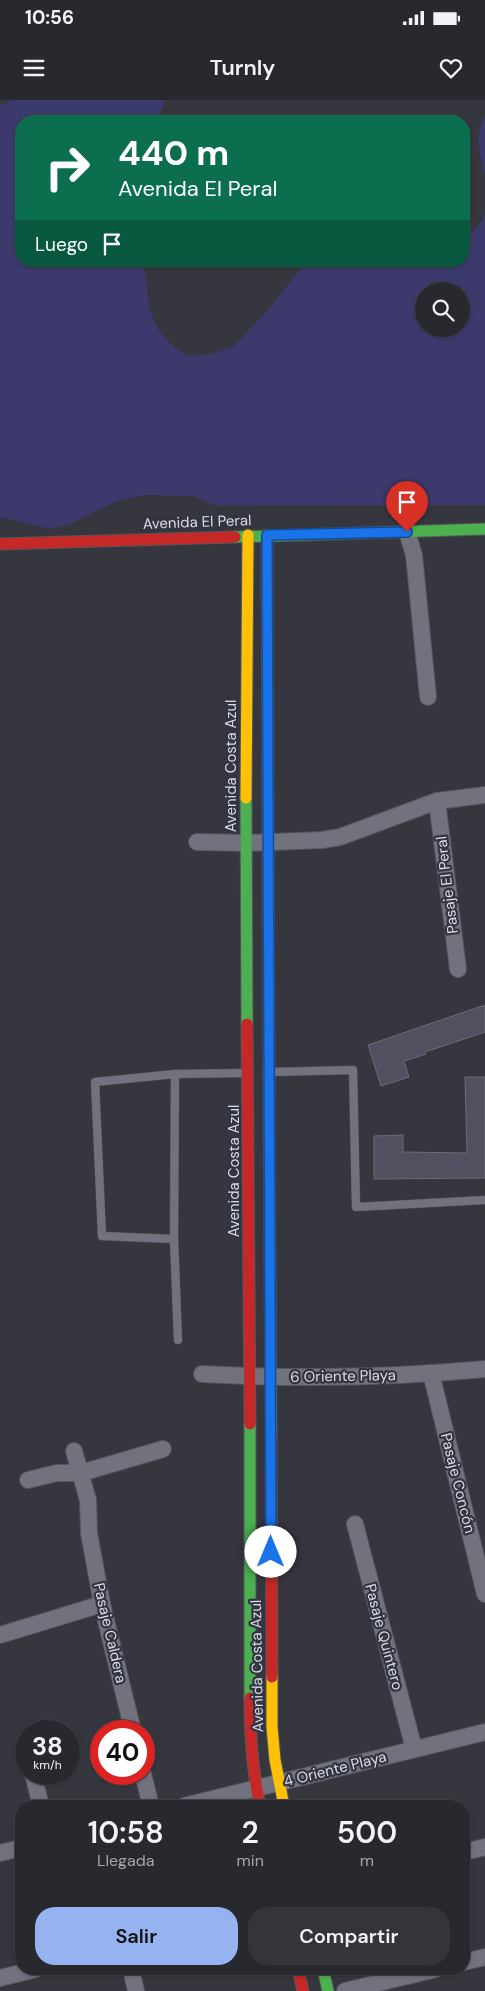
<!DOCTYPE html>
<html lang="es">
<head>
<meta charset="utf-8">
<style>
  :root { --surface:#28292e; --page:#34353a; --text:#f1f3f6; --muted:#a5a6aa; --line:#44454a; --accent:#95b2f1 }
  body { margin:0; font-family:"DM Sans",sans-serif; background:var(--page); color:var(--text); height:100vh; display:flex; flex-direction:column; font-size:19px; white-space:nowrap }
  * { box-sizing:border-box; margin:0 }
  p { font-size:16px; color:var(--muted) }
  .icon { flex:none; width:28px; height:28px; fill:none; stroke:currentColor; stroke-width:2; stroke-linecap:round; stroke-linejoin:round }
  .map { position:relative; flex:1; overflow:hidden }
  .details { position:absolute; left:15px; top:1700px; width:455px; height:175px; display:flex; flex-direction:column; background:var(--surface); border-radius:20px; box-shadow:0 1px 4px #0004,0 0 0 1px var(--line) }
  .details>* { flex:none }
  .top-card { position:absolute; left:15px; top:15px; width:455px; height:152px; border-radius:20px; box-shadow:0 1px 4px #0004,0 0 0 1px var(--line); background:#0b6e4f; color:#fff; overflow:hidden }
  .buttons { position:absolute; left:415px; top:182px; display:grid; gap:10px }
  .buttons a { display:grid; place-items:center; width:55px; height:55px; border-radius:50%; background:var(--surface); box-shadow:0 1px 4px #0004,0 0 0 1px var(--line); font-size:25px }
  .speed { position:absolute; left:15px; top:1620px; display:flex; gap:10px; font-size:25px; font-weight:700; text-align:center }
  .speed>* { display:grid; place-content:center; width:65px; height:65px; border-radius:50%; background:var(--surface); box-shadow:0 1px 4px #0004,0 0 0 1px var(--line); line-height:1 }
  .speed small { font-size:12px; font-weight:400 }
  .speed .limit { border:8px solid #d22; background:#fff; color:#111 }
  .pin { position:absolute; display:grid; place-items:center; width:42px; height:42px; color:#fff; margin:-51px -21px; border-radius:50% 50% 50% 0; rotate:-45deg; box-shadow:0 0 5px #0007 }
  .pin .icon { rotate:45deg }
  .me { position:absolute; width:55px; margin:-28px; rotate:0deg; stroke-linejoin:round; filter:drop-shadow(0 0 4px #0008) }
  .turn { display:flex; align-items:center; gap:18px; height:105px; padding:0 20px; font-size:22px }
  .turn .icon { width:65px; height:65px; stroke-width:2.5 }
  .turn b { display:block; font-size:35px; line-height:42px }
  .then { display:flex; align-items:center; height:48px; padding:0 20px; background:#0003; gap:10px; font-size:19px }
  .eta { display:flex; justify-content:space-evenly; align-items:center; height:85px; text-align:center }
  .eta b { font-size:30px; font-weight:600; line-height:35px }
  .action { display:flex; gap:10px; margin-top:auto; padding:10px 20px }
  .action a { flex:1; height:58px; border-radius:20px; background:var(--accent); color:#111; font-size:20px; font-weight:600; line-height:58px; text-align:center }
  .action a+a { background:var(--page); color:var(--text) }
  .status { display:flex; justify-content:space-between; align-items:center; height:35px; padding:0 25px; background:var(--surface); direction:ltr }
  .status svg { height:14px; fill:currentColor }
  header { display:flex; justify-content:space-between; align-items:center; height:65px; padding:0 20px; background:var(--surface); font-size:22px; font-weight:600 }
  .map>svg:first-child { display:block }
  .green { fill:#3c396c; fill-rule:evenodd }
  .building { fill:#505060; stroke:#6c6d73 }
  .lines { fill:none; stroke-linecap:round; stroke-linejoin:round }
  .lane-casing { stroke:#55565b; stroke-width:9 }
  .street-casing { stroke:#55565b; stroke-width:18 }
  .fast-casing { stroke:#55565b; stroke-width:13 }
  .slow-casing { stroke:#55565b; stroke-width:13 }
  .jam-casing { stroke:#55565b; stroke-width:13 }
  .lane { stroke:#72727f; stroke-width:8 }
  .street { stroke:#72727f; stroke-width:16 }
  .fast { stroke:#4caf50; stroke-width:11 }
  .slow { stroke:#ffc107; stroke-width:11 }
  .jam { stroke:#c62828; stroke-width:11 }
  .route-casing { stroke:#114b97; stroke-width:12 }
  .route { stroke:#1a73e8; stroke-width:9 }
  .labels { text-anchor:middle; stroke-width:4.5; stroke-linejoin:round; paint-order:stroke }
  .street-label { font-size:15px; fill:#dbdce5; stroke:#333442 }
</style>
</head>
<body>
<div class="status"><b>10:56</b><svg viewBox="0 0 49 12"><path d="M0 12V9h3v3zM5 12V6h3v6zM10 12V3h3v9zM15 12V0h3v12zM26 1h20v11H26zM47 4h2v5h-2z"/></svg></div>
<header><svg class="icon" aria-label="menu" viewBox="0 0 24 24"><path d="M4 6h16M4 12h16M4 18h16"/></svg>Turnly<svg class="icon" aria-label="heart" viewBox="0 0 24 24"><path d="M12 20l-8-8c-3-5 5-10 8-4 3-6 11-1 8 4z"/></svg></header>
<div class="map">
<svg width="485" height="1891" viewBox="0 0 485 1891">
  <rect width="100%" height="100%" fill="#36373e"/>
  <g class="green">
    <path d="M11,0H165L157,21H21V161H140L145,171L149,209L159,231L176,249L187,256L212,254L234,246L268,210L297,173L310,161H464V138C473,133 483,123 485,113V405L216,406L193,396L145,395L121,400L97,410L75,422L51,429L0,417V6ZM424,191H461V229H424Z"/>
    <path d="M485,15V76C480,52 474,40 485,15Z"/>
  </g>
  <g class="building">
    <path d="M485,905V932L425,952L426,954L404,961L409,977L381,986L368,945Z"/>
    <path d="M465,977H485V1078L374,1079V1036L403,1035V1052L467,1053Z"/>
  </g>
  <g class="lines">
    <defs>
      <g id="lane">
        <path d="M271,972L353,970L356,1107L485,1100"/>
        <path d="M175,974L174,1139L178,1240"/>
        <path d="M174,1139L102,1136L95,982L175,974L245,973"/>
      </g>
      <g id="street">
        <path d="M407,432L414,455L428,597"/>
        <path d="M437,701L458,869"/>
        <path d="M197,742L246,743L322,740L340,737L437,701L485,695"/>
        <path d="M431,1273L485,1494"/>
        <path d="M202,1274C296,1279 391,1278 485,1269"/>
        <path d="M74,1351L88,1400L89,1433L102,1504L133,1631"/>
        <path d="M28,1380L57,1373H81L163,1349"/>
        <path d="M355,1424L414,1649"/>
        <path d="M0,1535L102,1504"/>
        <path d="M25,1644L26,1650"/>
        <path d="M33,1674L41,1706"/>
        <path d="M143,1674L151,1706"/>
        <path d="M184,1706L485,1632"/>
        <path d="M464,1752L485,1747"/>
        <path d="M0,1753L21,1748"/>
        <path d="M464,1862L485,1857"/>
        <path d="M131,1869L136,1891"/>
        <path d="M0,1878L36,1869"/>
        <path d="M345,1891L436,1869"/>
      </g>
      <g id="fast">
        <path d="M267,435L268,699"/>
        <path d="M235,437L485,429"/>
        <path d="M246,698L247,924"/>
        <path d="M269,977L271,1335"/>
        <path d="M250,1324V1598"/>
        <path d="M323,1869L328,1891"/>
      </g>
      <g id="slow">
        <path d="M246,698L248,435"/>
        <path d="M268,699L269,977"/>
        <path d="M272,1577V1627L275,1660L284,1706"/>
      </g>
      <g id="jam">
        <path d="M0,444L235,437"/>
        <path d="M247,924L250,1324"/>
        <path d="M271,1335L272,1577"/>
        <path d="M250,1598C250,1635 252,1670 260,1706"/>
        <path d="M298,1869L303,1891"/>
      </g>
    </defs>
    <use href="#lane" class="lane-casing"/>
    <use href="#street" class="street-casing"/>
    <use href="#fast" class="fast-casing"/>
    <use href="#slow" class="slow-casing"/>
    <use href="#jam" class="jam-casing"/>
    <use href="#lane" class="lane"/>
    <use href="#street" class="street"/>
    <use href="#fast" class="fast"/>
    <use href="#slow" class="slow"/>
    <use href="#jam" class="jam"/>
  </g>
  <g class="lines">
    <defs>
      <path id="route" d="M271,1452L267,435L407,432"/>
    </defs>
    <use href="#route" class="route-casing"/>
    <use href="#route" class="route"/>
  </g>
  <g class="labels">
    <g class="street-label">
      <text transform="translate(197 422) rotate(-2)" y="5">Avenida El Peral</text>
      <text transform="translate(231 666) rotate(-90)" y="5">Avenida Costa Azul</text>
      <text transform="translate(447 785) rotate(-97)" y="5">Pasaje El Peral</text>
      <text transform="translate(234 1071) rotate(-90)" y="5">Avenida Costa Azul</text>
      <text transform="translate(343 1276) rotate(-1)" y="5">6 Oriente Playa</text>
      <text transform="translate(458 1383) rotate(76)" y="5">Pasaje Concón</text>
      <text transform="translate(110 1533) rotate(77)" y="5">Pasaje Caldera</text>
      <text transform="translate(384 1537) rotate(75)" y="5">Pasaje Quintero</text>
      <text transform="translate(257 1566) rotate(-91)" y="5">Avenida Costa Azul</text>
      <text transform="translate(335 1669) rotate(-14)" y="5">4 Oriente Playa</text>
    </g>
  </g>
</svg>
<div class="buttons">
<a><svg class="icon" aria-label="search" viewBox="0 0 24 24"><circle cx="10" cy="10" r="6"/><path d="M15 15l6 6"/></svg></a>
</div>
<div class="speed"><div>38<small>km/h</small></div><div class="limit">40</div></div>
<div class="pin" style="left:407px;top:432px;background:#d93025"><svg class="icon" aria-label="arrive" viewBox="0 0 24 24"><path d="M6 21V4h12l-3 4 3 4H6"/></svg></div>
<svg class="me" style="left:271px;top:1452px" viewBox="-20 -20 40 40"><circle r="19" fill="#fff"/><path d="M0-13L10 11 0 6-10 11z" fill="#1a73e8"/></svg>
<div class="top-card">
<div class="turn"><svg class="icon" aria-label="right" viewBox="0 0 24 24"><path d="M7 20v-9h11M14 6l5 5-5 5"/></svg><div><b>440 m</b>Avenida El Peral</div></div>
<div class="then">Luego<svg class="icon" aria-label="arrive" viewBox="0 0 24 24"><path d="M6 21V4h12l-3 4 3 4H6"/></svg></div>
</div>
<section class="details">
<div class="eta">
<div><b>10:58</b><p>Llegada</p></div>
<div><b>2</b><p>min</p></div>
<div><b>500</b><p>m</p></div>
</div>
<div class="action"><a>Salir</a><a>Compartir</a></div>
</section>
</div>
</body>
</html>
